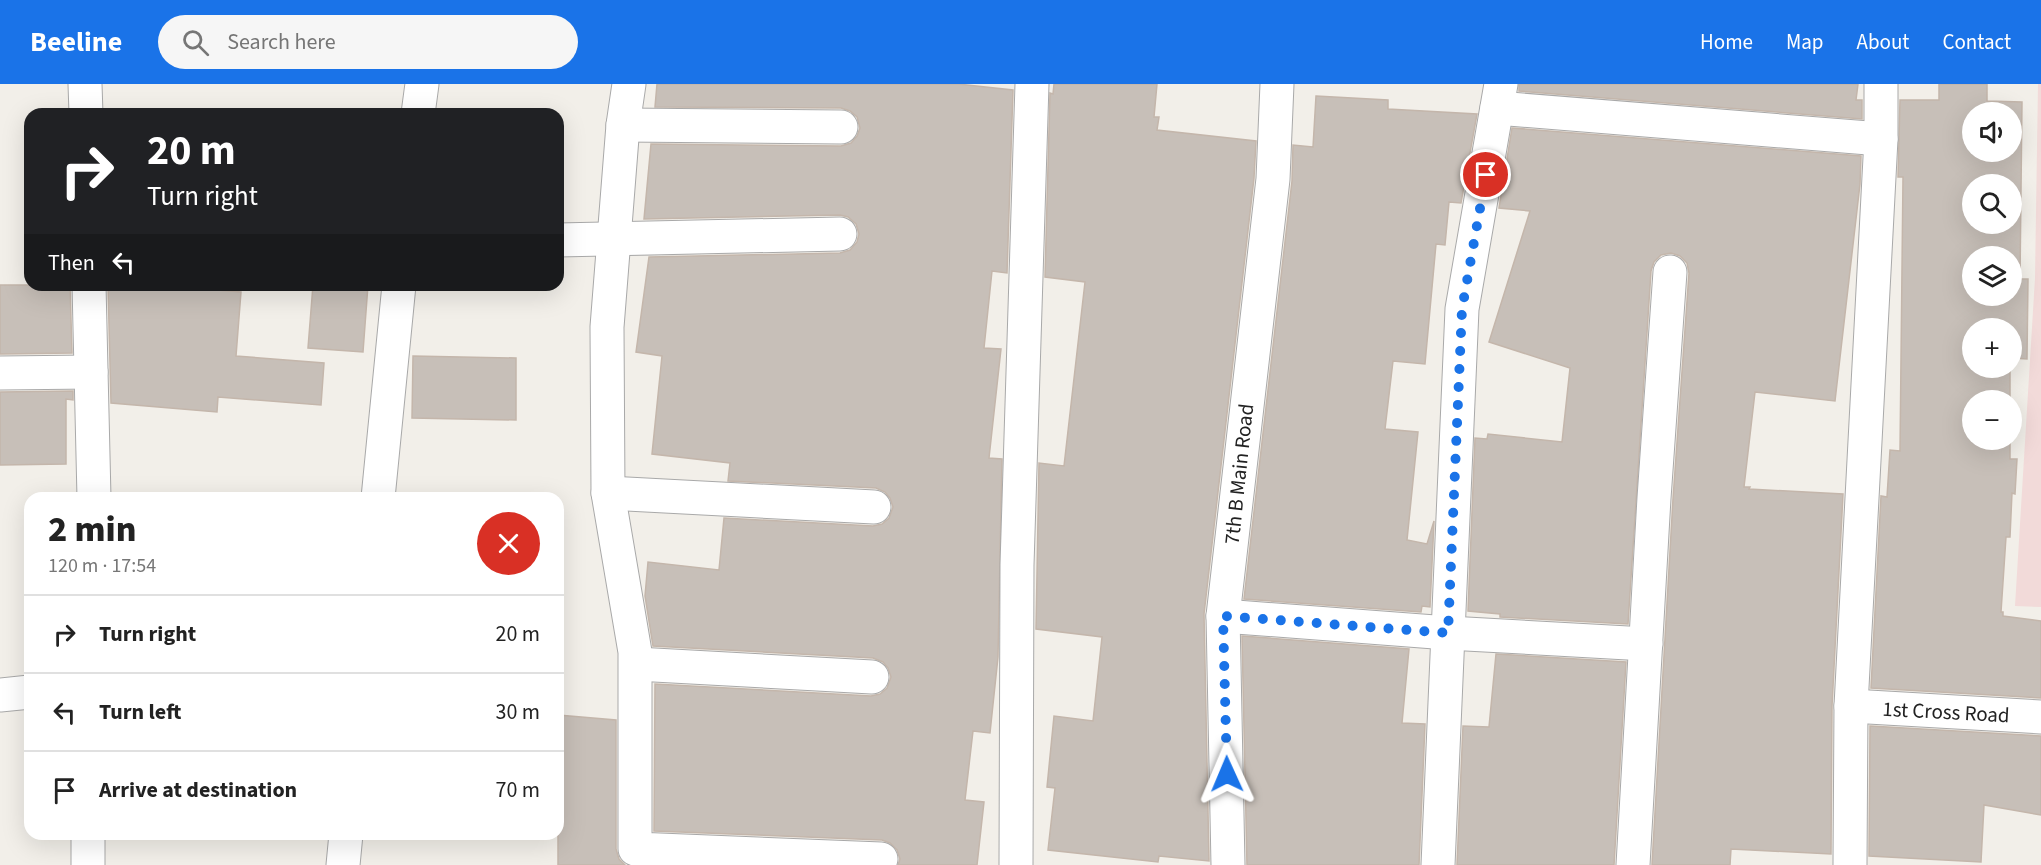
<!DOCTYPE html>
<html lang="en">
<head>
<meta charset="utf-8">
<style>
  :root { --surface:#fff; --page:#f6f6f6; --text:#222; --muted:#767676; --line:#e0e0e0; --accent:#1a73e8 }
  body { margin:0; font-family:"Source Sans 3",sans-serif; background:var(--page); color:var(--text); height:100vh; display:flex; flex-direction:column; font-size:22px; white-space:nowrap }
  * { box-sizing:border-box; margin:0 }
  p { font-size:20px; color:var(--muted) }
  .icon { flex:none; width:33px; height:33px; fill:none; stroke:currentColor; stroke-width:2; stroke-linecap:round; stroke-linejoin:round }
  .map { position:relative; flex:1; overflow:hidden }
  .panel { position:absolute; left:24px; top:408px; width:540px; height:348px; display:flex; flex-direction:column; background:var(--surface); border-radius:18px; box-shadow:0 6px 24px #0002 }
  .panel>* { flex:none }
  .top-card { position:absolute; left:24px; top:24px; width:540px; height:183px; border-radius:18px; box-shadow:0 6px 24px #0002; background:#202124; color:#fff; overflow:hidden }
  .buttons { position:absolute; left:1962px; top:18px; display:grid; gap:12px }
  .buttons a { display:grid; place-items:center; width:60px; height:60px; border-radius:50%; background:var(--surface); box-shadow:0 6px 24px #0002; font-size:30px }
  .pin { position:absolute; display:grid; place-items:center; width:51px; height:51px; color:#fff; margin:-26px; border:3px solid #fff; border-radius:50%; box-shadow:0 2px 6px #0007 }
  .me { position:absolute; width:66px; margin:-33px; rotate:359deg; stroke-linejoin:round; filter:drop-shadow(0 0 4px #0008) }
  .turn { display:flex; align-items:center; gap:21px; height:126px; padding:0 24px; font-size:27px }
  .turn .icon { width:78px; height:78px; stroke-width:2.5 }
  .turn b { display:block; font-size:42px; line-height:51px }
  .then { display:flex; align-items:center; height:57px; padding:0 24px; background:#0003; gap:12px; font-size:22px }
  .round { display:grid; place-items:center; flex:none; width:63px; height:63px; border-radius:32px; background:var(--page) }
  .summary { display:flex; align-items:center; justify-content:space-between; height:102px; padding:0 24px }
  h1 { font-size:36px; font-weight:800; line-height:45px }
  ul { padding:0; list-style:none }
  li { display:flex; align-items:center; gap:18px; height:78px; padding:0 24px; border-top:2px solid var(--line) }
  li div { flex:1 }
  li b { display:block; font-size:22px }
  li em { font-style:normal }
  header { display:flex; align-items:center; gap:36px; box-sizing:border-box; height:84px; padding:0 30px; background:var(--accent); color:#fff }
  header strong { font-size:28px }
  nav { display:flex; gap:33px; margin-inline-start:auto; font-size:21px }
  .search { width:420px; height:54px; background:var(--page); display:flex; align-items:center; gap:15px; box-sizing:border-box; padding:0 21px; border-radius:33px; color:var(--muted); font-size:22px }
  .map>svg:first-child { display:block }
  .commercial { fill:#f2dad9 }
  .building { fill:#c7bfb8; stroke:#c4b6ab; stroke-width:1.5; fill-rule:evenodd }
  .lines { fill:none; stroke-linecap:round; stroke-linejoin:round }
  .street-casing { stroke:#a9a9a9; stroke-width:35 }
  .street { stroke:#fff; stroke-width:33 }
  .route { stroke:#1a73e8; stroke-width:10; stroke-dasharray:0 18 }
  .labels { text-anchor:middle; stroke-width:5; stroke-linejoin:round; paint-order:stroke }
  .street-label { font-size:21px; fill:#222; stroke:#fff }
</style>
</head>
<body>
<header>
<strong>Beeline</strong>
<div class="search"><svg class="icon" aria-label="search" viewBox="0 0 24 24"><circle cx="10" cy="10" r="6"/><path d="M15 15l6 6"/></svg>Search here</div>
<nav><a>Home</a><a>Map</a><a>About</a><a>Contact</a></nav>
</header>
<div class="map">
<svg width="2041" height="781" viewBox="0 0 2041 781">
  <rect width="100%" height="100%" fill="#f2efe9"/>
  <path class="commercial" d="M2038,0H2041V523L2015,522L2035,194Z"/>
  <g class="building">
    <path d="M657,0H958L1013,6L1007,189L992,187L984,264L1001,265L989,374L1002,375L998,573L990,649L973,647L965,716L984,718L977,781H898L900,775L897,766L890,759L882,756L654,747L655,600L871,612L880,610L887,604L891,593L888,584L883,578L873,574L653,562L645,512L648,478L719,486L724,434L873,442L882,440L889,434L893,423L890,414L885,408L876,404L728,397L730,379L652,370L662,272L636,268L649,173L840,169L850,166L857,158L859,150L856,140L848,133L840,131L644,135L651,60L841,62L851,59L857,52L860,44L857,33L850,27L841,24L655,23Z"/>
    <path d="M1054,0H1157L1154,33H1159L1157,46L1256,57L1254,94L1204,530L1209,777L1159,772L1158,778L1048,766L1055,704L1047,703L1054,632L1093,637L1102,553L1036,545L1039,379L1064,382L1085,198L1045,193L1050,9L1053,10Z"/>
    <path d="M1519,0H1858L1856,16H1862V35L1519,7Z"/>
    <path d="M1939,0H1987V17L2022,18L2020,195H2028L2027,275L2012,274V244H1972V284H2010V316H1972V356H2010V375H2017L2015,410L2012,409L2010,453H2006L2001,528H2003V532L2041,537V614L1871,604L1881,412L1887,413L1890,366L1900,367L1903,93H1898L1900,16H1939ZM1972,28H2012V68H1972ZM1972,100H2012V140H1972ZM1972,172H2012V212H1972Z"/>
    <path d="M1316,12L1388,16V25L1477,30L1461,119L1449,118L1445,161L1436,160L1425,280L1393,277L1385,345L1418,348L1407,456L1427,460L1434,437L1430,523L1422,522L1421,528L1244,515L1292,97L1293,61L1313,63Z"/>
    <path d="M1512,44L1861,72L1860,100L1835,317L1755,308L1744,403H1750L1749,405L1843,410L1832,622L1831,770L1731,765L1730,781H1652L1673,415L1689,189L1687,179L1680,172L1671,169L1661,171L1654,178L1651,187L1628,540L1500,533V530L1468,527L1475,354L1487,355L1488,350L1562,358L1570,284L1489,258L1530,127L1499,124Z"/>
    <path d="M0,201H70L72,269L0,270Z"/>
    <path d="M108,201H159L241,208L236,272L324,279L321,321L218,313L217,328L111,319Z"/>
    <path d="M313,201H368L363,268L308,264Z"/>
    <path d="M413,272L516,274V336L412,334Z"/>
    <path d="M73,307V316L66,315V380L0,381V308Z"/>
    <path d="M1242,552L1409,565L1402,639L1425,640L1419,781H1247Z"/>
    <path d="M1496,570L1626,578L1614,781H1457L1463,642L1489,643Z"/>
    <path d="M558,631L616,636V765L619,775L625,781H558Z"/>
    <path d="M1870,642L2041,652V731L1984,721L1981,778L1869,772Z"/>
  </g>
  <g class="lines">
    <defs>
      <g id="street">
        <path d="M85,0L86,30"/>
        <path d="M629,0L623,41L607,243L608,409L635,568V765L881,775"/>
        <path d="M1497,24L1881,55"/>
        <path d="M418,30L422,0"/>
        <path d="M623,41L841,43"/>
        <path d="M558,156L840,150"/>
        <path d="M89,201L94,414"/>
        <path d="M0,289L91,288"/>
        <path d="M608,409L874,423"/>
        <path d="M378,414L399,201"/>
        <path d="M1223,532L1448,549L1646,560"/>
        <path d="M636,580L872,593"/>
        <path d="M0,611L30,608"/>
        <path d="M1851,622L2041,633"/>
        <path d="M88,781V750"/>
        <path d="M343,781L346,750"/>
        <path d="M1016,781L1017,481L1032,0"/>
        <path d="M1228,781L1223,532L1273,95L1277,0"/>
        <path d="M1438,781L1462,225L1501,0"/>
        <path d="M1633,781L1654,414L1670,188"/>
        <path d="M1850,781L1851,622L1881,55V0"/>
      </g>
    </defs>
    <use href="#street" class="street-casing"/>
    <use href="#street" class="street"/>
  </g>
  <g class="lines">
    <path class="route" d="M1227,690L1223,532L1448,549L1462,225L1486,91"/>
  </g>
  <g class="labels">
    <g class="street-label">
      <text transform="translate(1239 390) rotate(-84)" y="7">7th B Main Road</text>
      <text transform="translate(1946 628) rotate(3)" y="7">1st Cross Road</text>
    </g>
  </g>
</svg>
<div class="buttons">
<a><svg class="icon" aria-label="sound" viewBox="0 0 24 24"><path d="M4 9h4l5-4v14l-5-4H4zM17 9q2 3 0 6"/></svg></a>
<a><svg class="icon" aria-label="search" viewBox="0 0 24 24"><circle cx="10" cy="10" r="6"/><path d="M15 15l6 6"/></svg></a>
<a><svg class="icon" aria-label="layers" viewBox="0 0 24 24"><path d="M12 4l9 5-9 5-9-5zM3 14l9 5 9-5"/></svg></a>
<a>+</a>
<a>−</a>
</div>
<div class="pin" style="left:1486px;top:91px;background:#d93025"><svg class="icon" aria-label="arrive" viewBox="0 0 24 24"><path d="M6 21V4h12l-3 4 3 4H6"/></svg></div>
<svg class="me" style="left:1227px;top:690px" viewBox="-20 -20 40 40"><path d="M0-17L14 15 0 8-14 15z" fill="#1a73e8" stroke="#fff" stroke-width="4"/></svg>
<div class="top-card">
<div class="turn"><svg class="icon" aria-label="right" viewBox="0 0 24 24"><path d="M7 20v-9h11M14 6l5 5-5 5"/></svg><div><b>20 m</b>Turn right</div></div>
<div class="then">Then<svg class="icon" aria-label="left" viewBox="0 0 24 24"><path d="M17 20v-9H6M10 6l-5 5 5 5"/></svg></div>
</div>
<section class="panel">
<div class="summary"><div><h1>2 min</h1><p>120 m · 17:54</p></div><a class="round" style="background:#d93025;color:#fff"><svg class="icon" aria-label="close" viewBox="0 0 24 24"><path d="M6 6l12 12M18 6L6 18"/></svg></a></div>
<ul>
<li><svg class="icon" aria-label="right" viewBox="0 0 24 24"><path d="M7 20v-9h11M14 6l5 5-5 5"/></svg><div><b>Turn right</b></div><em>20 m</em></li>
<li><svg class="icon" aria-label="left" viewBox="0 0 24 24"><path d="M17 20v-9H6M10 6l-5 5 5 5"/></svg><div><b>Turn left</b></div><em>30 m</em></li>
<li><svg class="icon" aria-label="arrive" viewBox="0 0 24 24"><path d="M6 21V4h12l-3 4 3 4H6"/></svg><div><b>Arrive at destination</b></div><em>70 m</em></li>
</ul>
</section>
</div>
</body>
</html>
